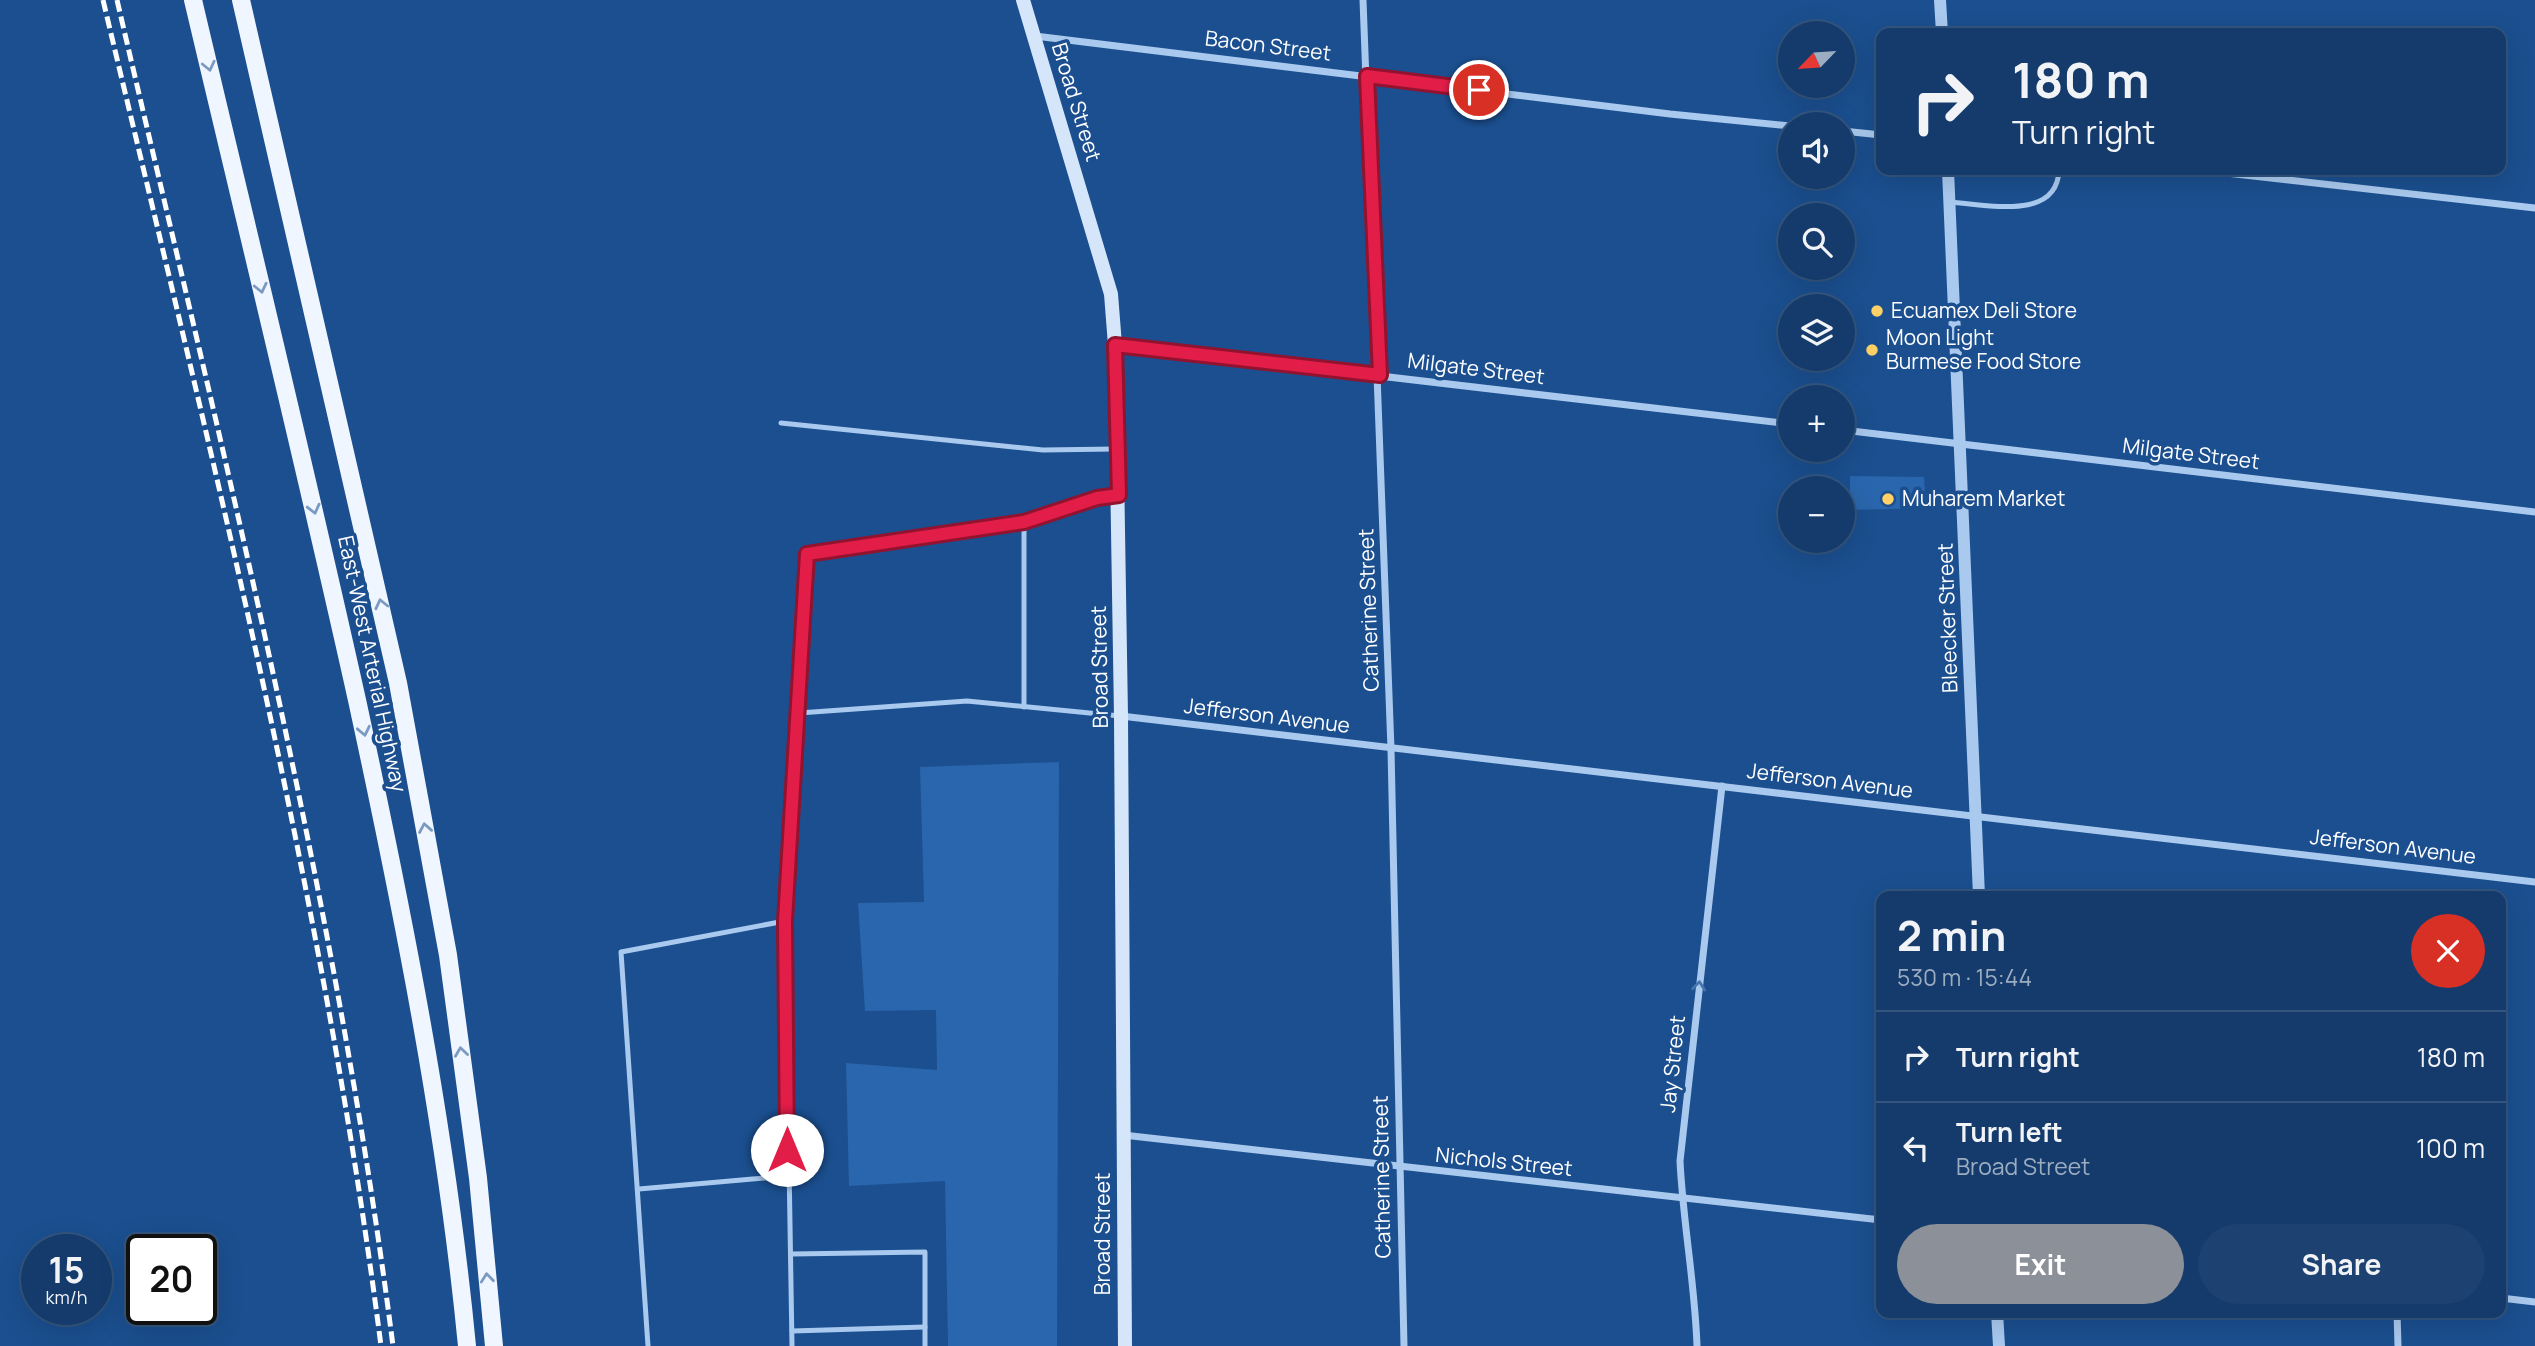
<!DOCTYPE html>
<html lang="en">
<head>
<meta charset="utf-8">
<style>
  :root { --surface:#143b6b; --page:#1d4271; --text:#f1f3f6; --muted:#9dadc1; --line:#33557e; --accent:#8c9099 }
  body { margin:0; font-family:Manrope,sans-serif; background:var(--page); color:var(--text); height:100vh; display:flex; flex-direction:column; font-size:26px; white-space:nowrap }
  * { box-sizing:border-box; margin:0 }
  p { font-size:23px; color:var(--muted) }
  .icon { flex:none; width:38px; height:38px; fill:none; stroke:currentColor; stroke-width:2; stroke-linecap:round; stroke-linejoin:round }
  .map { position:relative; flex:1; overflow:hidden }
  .sheet { position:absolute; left:1876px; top:891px; width:630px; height:427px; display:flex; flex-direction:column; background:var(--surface); border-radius:14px; box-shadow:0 7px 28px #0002,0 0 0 2px var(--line) }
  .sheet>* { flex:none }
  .hud { position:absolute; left:1876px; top:28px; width:630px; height:147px; border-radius:14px; box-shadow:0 7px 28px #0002,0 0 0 2px var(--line); background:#143b6b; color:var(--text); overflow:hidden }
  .needle { width:46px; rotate:245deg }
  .buttons { position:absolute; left:1778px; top:21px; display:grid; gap:14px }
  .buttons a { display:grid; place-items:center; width:77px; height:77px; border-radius:50%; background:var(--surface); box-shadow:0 7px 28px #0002,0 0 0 2px var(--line); font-size:35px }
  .speed { position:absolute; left:21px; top:1234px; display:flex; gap:14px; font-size:35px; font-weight:700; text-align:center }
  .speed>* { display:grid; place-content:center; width:91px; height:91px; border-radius:50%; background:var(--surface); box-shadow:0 7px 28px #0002,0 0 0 2px var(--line); line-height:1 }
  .speed small { font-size:18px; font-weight:400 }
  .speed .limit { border:4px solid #111; border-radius:10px; background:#fff; color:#111 }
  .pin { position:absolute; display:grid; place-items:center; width:60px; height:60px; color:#fff; margin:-30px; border:4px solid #fff; border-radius:50%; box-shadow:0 2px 7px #0007 }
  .me { position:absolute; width:77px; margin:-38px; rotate:0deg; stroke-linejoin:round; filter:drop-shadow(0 0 5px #0008) }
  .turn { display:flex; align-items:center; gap:24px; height:147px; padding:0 21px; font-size:32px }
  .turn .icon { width:91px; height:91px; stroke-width:2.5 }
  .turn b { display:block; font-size:49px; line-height:60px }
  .round { display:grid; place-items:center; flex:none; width:74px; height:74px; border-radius:37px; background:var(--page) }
  .headline { display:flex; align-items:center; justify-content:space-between; height:119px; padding:0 21px }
  h1 { font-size:42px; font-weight:700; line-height:52px }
  .action { display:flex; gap:14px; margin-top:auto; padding:14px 21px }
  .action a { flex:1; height:80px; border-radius:42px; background:var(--accent); color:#fff; font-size:28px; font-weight:700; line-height:80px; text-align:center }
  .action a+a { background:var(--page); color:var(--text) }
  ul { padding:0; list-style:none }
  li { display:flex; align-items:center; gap:21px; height:91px; padding:0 21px; border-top:2px solid var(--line) }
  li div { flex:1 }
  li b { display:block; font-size:26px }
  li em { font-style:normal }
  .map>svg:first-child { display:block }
  .building { fill:#2a66ad }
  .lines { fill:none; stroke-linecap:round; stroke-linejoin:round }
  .service { stroke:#a9c9ee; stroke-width:5 }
  .minor { stroke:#a9c9ee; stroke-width:7 }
  .tertiary { stroke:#a9c9ee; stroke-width:12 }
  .secondary { stroke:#d6e6fa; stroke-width:14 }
  .primary { stroke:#f0f6ff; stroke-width:18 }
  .rail { stroke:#fff; stroke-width:5; stroke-dasharray:12 5; stroke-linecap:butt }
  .oneway { stroke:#7b9ac1 }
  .oneway2 { stroke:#4674ac }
  .route-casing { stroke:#92132f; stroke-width:18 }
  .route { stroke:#e11d48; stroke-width:12 }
  .poi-dot { fill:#ffd166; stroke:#1b4f8f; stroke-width:2.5 }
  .labels { text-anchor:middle; stroke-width:7; stroke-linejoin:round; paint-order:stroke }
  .street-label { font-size:21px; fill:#fff; stroke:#1b4f8f }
  .poi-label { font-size:21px; fill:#fff; stroke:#1b4f8f; text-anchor:start }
</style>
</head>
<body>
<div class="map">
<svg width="2535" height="1346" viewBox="0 0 2535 1346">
  <rect width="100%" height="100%" fill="#1b4f8f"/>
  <g class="building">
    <path d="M1850,476L1924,477L1926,508L1850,510Z"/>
    <path d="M1059,762L1057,1346H948L945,1181L849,1186L846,1063L937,1070L936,1010L865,1011L858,903L924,902L920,767Z"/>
  </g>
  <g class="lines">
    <g class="service">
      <path d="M1949,202C1986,204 2057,222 2059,170"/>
      <path d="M781,423L1043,450L1115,449"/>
      <path d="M1024,707V522L1097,498L1115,495"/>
      <path d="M799,713L967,701L1120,716"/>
      <path d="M639,1189L787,1176"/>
      <path d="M792,1254L925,1252V1346"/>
      <path d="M792,1331L925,1327"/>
      <path d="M648,1346L621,952L785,921"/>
      <path d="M792,1346L785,921L807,554L1024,522"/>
    </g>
    <g class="minor">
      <path d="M1363,0L1391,749L1404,1346"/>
      <path d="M1035,36L1670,114L1790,126"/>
      <path d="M1843,131L1881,135"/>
      <path d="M2200,170L2535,208"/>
      <path d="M1115,345L1790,424"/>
      <path d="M1843,430L2535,512"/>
      <path d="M1121,716L2535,882"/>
      <path d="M1123,1135L1881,1220"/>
      <path d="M2501,1298L2535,1302"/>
      <path d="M2397,1312L2398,1346"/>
      <path d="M1697,1346C1695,1284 1683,1223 1680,1161L1722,786"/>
    </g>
    <g class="tertiary">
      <path d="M1940,0L1942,33"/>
      <path d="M1948,170L1979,896"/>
      <path d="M1997,1312L1999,1346"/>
    </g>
    <path class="secondary" d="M1023,0L1111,294L1115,345L1121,716L1125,1346"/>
    <g class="primary">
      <path d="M193,0C248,233 305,466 357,700C403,913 446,1128 467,1346"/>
      <path d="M241,0L398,683L448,955L478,1178L494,1346"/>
    </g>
    <g class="rail">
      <path d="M103,0C209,446 323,891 381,1346"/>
      <path d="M117,0C221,446 335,891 393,1346"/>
    </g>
  </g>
  <defs><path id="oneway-chevron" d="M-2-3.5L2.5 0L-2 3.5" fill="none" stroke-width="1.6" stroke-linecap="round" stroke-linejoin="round" transform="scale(1.75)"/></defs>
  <g class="oneway">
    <use href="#oneway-chevron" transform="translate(209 66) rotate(77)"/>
    <use href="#oneway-chevron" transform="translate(261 288) rotate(77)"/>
    <use href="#oneway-chevron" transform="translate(314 509) rotate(76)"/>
    <use href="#oneway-chevron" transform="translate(381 604) rotate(-103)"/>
    <use href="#oneway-chevron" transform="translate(364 731) rotate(78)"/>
    <use href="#oneway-chevron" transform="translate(425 828) rotate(-100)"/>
    <use href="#oneway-chevron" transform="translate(461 1052) rotate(-98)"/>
    <use href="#oneway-chevron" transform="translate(487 1278) rotate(-96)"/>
  </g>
  <use class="oneway2" href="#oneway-chevron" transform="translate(1699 986) rotate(-84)"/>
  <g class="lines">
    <defs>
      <path id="route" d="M787,1150L785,921L807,554L1024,522L1097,498L1119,495L1115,345L1380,375L1367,76L1479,90"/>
    </defs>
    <use href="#route" class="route-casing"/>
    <use href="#route" class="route"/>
  </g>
  <g class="poi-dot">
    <circle cx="1877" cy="311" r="7"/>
    <circle cx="1872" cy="350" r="7"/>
    <circle cx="1888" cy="499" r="7"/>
  </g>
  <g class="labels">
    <g class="street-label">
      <text transform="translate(1268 46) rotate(7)" y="7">Bacon Street</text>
      <text transform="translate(1076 102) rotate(73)" y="7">Broad Street</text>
      <text transform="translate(1476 369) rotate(7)" y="7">Milgate Street</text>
      <text transform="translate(2191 454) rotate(7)" y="7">Milgate Street</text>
      <text transform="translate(1369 610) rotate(-92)" y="7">Catherine Street</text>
      <text transform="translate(1948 618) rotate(-92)" y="7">Bleecker Street</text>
      <text transform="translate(372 664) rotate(78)" y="7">East-West Arterial Highway</text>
      <text transform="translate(1100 667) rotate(-91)" y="7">Broad Street</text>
      <text transform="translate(1267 716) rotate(7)" y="7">Jefferson Avenue</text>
      <text transform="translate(1830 781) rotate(7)" y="7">Jefferson Avenue</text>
      <text transform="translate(2393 847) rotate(7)" y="7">Jefferson Avenue</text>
      <text transform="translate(1673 1064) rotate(-84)" y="7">Jay Street</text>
      <text transform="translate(1504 1162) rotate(6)" y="7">Nichols Street</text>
      <text transform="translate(1382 1177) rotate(-91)" y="7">Catherine Street</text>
      <text transform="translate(1103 1234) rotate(-90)" y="7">Broad Street</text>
    </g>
    <g class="poi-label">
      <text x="1891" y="318">Ecuamex Deli Store</text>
      <text x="1886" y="345">Moon Light<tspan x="1886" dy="24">Burmese Food Store</tspan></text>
      <text x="1902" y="506">Muharem Market</text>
    </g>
  </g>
</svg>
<div class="buttons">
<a><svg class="needle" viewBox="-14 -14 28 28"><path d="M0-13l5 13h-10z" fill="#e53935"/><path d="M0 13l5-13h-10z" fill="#9dadc1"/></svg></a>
<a><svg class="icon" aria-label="sound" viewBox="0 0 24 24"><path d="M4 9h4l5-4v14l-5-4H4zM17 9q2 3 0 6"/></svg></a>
<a><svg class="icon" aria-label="search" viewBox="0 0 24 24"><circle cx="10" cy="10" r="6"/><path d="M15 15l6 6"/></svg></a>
<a><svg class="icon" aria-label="layers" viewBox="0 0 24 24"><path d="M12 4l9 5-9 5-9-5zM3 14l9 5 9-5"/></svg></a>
<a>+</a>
<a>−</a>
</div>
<div class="speed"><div>15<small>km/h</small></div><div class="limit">20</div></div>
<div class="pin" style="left:1479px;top:90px;background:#d93025"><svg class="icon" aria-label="arrive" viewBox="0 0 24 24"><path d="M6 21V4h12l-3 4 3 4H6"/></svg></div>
<svg class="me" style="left:787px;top:1150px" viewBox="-20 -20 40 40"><circle r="19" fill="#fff"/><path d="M0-13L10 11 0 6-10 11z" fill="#e11d48"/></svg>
<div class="hud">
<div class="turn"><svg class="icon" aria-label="right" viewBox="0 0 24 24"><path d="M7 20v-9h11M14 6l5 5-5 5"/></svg><div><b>180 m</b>Turn right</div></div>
</div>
<section class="sheet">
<div class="headline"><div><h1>2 min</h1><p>530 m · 15:44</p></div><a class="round" style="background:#d93025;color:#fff"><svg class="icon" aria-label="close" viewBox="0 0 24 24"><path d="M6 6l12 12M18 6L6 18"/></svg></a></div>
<ul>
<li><svg class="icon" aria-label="right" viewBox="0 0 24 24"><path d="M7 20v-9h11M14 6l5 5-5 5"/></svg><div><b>Turn right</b></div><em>180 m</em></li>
<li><svg class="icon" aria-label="left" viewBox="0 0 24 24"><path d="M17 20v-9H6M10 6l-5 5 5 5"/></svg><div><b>Turn left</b><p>Broad Street</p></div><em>100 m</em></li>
</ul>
<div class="action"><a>Exit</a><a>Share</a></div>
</section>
</div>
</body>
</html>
